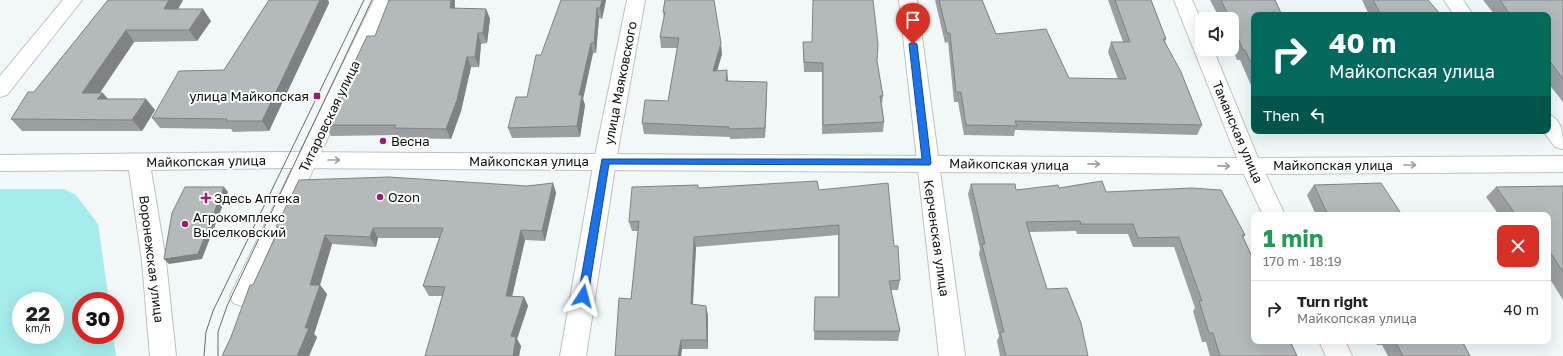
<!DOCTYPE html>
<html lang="en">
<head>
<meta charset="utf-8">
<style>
  :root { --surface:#fff; --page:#f2f2f2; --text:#222; --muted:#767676; --line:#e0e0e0 }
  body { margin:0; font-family:"Golos Text",sans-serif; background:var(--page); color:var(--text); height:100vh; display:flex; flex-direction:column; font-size:15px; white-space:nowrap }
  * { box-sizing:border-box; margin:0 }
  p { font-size:13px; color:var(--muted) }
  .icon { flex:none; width:22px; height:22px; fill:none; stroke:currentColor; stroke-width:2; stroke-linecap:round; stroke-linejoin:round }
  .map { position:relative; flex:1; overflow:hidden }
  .sheet { position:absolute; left:1251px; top:212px; width:300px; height:132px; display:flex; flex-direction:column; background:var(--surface); border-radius:8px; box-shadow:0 4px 16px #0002 }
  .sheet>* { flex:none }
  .banner { position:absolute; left:1251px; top:12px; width:300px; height:122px; border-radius:8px; box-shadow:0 4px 16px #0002; background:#00695c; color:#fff; overflow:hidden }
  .fabs { position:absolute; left:1195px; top:12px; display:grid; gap:8px }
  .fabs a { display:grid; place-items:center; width:44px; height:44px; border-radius:8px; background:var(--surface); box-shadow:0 4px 16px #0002; font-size:20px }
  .speed { position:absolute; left:12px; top:292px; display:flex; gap:8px; font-size:20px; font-weight:700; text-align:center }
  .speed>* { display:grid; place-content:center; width:52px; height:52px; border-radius:50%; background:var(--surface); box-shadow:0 4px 16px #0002; line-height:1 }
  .speed small { font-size:10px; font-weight:400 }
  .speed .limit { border:6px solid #d22; background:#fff; color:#111 }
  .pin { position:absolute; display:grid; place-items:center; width:34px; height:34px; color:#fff; margin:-41px -17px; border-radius:50% 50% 50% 0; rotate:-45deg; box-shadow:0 0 4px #0007 }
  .pin .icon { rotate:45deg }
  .me { position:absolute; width:44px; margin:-22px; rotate:9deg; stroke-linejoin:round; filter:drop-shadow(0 0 3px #0008) }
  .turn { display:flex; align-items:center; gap:14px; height:84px; padding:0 12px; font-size:18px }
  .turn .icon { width:52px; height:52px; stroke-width:2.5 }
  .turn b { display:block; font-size:28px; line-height:34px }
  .then { display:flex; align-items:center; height:38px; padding:0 12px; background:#0003; gap:8px; font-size:15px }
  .round { display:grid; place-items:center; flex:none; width:42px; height:42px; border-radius:8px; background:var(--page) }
  .summary { display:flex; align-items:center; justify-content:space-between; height:68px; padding:0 12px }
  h1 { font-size:24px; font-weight:700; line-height:30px; color:#1e9e55 }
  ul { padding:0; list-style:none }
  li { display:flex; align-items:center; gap:12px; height:56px; padding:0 12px; border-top:1px solid var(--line) }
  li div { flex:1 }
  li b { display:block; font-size:15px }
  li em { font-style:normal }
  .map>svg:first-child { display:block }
  .green { fill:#a6ecec; fill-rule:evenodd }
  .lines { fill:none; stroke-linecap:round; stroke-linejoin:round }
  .street-casing { stroke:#bdc2c2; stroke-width:2 }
  .secondary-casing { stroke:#bdc2c2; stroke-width:2 }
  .street { fill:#fff; fill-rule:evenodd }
  .secondary { fill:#fff; fill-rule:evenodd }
  .tram { stroke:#676b6b; stroke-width:1 }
  .wall { fill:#9b9f9f }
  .shaded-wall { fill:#7e8282 }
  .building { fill:#b4b9b9; stroke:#7e8282 }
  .oneway { stroke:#9fa0a0 }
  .route { fill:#1a73e8; stroke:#114b97 }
  .poi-dot { fill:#9c1c71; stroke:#fff; stroke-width:1.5 }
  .labels { text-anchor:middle; stroke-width:4; stroke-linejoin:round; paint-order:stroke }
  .street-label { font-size:13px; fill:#0f1111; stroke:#fff }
  .poi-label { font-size:13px; fill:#0f1111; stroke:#fff; text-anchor:start }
</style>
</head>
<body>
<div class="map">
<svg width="1563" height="356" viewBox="0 0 1563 356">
  <rect width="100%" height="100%" fill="#f2f8f8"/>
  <path class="green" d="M0,189H64L76,195L98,224L109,301H81V335H113L116,356H0ZM21,301H55V335H21Z"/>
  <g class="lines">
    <defs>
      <g id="street">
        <path d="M374,0H392L251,303L242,306L233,303L230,296Z"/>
        <path d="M627,0H645L616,161L586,356H560L594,161Z"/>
        <path d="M899,0H917L965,356H939Z"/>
        <path d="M1444,0H1463L1473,15H1454Z"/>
        <path d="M1548,114C1563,120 1563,134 1563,149L1555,147L1543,131H1548Z"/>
        <path d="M1251,158L1259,160L1285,215H1263L1240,166L1243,160Z"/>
        <path d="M1319,341H1345L1352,356H1326Z"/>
      </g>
      <g id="secondary">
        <path d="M63,0H82L7,95L0,97V76Z"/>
        <path d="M1174,0H1192L1202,23V49H1213L1258,158L1563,156V172L1251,174L286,168L151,170L166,261L176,356H150L142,261L129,170L0,171V155L286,152L1237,158Z"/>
      </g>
    </defs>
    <use href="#street" class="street-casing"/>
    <use href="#secondary" class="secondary-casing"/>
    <use href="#street" class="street"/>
    <use href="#secondary" class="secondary"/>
    <g class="tram">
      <path d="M204,356L206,332L213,311L364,0"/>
      <path d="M218,356V332L227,306L372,0"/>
    </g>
  </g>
  <g class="wall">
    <path d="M108,0H183L178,9L211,21L197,41L134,42L100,93L108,99H146L155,110L142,131H22L11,119L34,92Z"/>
    <path d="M269,0H328L329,3L269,131L233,132L231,129L160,128L152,118L224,70Z"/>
    <path d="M455,0V8L486,9L490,19L487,43L481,44L479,67H471L461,111L451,139L399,138L398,135L331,136L325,125L375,36Z"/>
    <path d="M606,0L602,19L599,18L596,53H593L583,99L585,105L580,137L512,138L508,128L527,97L541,55Z"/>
    <path d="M665,0L722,54L717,71L728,81L767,82L765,138L730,139V137L644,134L642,123L668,101L677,48H661L660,37L664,18L663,12Z"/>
    <path d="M935,0H982L996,34L1069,78L1118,79L1108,52L1111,42H1123L1108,0H1151L1166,39L1165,42L1202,125L1197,135L1015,130L1014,136L964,135L958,102H954L948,42L945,43Z"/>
    <path d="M1210,0H1275L1281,13L1280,15H1254V92L1240,60H1237L1232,47V19H1220Z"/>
    <path d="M1362,0H1428L1441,15H1369Z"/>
    <path d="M1483,0H1563V102L1548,83V15H1495Z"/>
    <path d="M803,42L877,61L883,96L882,104L884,122L883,132L822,134V72H804L803,52Z"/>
    <path d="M553,183L556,193L545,241L525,240L512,296L524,297L528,306L517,339L521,346L519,356H425L442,296H429L423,286L439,238H378L376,247L332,244L320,285L327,294L314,334L317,337L309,356H222L231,337L278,229L276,227L527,186Z"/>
    <path d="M971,184L1016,190L1059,188L1106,192L1245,235L1243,238L1297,356H1210L1206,342H1202L1193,311L1195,308L1174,247H1133L1128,234H1077L1076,231L1029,232L1047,289L1088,356H1000L997,341L999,336L979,254L980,249L968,194Z"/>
    <path d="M1314,185L1402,215H1316L1307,195Z"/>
    <path d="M1563,186V300L1548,276V215H1499L1486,197L1496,187Z"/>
    <path d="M699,188L819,190L894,246L900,280L898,290H891L900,331L898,341L814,340L815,297H838V235L696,247L693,305L708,315V349H682L681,356H615L631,299L638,231H632L629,222Z"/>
    <path d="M1375,341H1464H1462L1470,356H1388L1382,345H1377Z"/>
  </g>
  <g class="shaded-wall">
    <path d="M169,0H183L172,20L164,9Z"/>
    <path d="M320,0H328L329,3L269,131L262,121Z"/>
    <path d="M451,0H455L454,18L450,8Z"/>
    <path d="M602,0H606L602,19L600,8Z"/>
    <path d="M597,8L599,18L596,53L594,43Z"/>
    <path d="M203,9L211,21L197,41L189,30Z"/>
    <path d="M486,9L490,19L487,43L483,33Z"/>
    <path d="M126,30L134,42L92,104L82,93Z"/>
    <path d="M478,33L481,44L479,67L475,57Z"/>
    <path d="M591,43L593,53L583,99L585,105L580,137L577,126L579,95Z"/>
    <path d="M721,43L722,54L714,81L713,71Z"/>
    <path d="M467,57L471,67L461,111L451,139L446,129Z"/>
    <path d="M727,70L728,80L726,91V81Z"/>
    <path d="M767,82V92L765,138V128Z"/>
    <path d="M103,93L112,104L97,99Z"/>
    <path d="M146,99L155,110L142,131L132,120Z"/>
    <path d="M553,183L556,193L545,241L542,231Z"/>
    <path d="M224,187L228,192L202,259L169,264L164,259Z"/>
    <path d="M373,228L378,238L376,247L370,237Z"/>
    <path d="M521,230L525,240L510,306L506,296Z"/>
    <path d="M325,235L332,244L320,285L327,294L314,334L317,337L309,356H297L305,328L310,285Z"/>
    <path d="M694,237L696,247L692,314L691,304Z"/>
    <path d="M524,297L528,306L517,339L521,346L519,356H513L511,336Z"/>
    <path d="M706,306L708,315V349L707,340Z"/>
    <path d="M681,340L682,349L681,356H678Z"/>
  </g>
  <g class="building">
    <path d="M108,0H169L164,9H203L189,30H126L82,93H103L97,99H146L132,120L11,119L28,92H34Z"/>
    <path d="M269,0H320L262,121H226L227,119L152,118L179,71L224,70Z"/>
    <path d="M389,0H451L450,8L486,9L483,33H478L475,57H467L457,100L446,129L394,128L396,125H325L367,36H375Z"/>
    <path d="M561,0H602L600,8H597L594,43H591L579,95H582L577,126L508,128L516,97H527L536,55H541Z"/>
    <path d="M665,0H714L721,43L713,71L727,70L726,81L767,82L765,128L729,129V127L642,123L645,100L668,101L679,38L660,37L665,12H663Z"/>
    <path d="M813,0H873L878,44L877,61L883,96H880L884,122L823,125V63L804,62L803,42H812Z"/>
    <path d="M939,0H982L996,34L1046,29L1069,78L1126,79L1111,42H1130L1115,0H1151L1166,39H1163L1181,72L1202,125L1015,121L1017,126L966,125L961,92H956L950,33H947Z"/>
    <path d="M1221,0H1275L1281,13L1273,12L1274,15H1254V69L1245,50H1243L1232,23V19H1230Z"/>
    <path d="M1373,0H1428L1441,15H1381Z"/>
    <path d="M1500,0H1563V79L1548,59V15H1510Z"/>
    <path d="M389,177L527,186L553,183L542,231L521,230L506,296L524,297L511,336L516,337L513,356H425L445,287L423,286L443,228H373L370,237L325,235L310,285H320L305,328H309L297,356H222L231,337L250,285H253L280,227H276L299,180Z"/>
    <path d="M817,181L819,190L888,183L894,246H898L900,280L889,281L900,331H814L815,297H839V225L694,237L691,304L706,306L707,340H681L678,356H615L619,298L631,299L639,221L629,222L632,187L698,185V188Z"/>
    <path d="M1102,181L1106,192L1191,188L1221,190L1245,235H1242L1254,261V341H1290L1297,356H1220L1213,333H1209L1199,301H1202L1179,237L1138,238L1133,224H1081L1080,221L1026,222L1047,289L1067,288L1081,323L1088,356H1006L1000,332H1004L982,244H985L971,184H1015L1016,190L1058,185L1059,188Z"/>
    <path d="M1381,183L1402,215H1328L1314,185Z"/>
    <path d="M1563,186V272L1548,249V215H1516L1496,187Z"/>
    <path d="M185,187H224L198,254L164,259L172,213Z"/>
    <path d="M1395,341H1462L1470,356H1403Z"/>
  </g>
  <defs><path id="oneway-shaft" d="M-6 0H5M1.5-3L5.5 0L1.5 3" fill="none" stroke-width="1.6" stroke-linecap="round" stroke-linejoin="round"/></defs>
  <g class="oneway">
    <use href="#oneway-shaft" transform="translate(334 160)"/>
    <use href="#oneway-shaft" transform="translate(1094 164) rotate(1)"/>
    <use href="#oneway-shaft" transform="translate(1410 165)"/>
    <use href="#oneway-shaft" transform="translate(1224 166) rotate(1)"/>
  </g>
  <path class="route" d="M913,42L917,44L931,163L930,165L609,164L588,296L587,299H580L578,296L602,159H922L909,44Z"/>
  <g class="poi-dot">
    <rect x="313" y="92" width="8" height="8" rx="2"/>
    <circle cx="383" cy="141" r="4"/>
    <circle cx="380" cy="197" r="4"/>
    <path d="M204 192h4v4h4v4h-4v4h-4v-4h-4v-4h4z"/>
    <circle cx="185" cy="224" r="4"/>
  </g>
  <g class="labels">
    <g class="street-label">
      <text transform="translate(620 83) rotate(-79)" y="5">улица Маяковского</text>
      <text transform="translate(329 116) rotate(-64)" y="5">Титаровская улица</text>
      <text transform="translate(1238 132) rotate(67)" y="5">Таманская улица</text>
      <text transform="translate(206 161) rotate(-1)" y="5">Майкопская улица</text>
      <text x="529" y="166">Майкопская улица</text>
      <text transform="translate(1009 164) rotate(1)" y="5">Майкопская улица</text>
      <text x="1333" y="170">Майкопская улица</text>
      <text transform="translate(937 238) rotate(82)" y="5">Керченская улица</text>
      <text transform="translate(152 259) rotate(83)" y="5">Воронежская улица</text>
    </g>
    <g class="poi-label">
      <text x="309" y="101" text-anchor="end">улица Майкопская</text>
      <text x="391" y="146">Весна</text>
      <text x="388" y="202">Ozon</text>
      <text x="214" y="203">Здесь Аптека</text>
      <text x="193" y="222">Агрокомплекс<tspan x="193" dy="15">Выселковский</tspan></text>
    </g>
  </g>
</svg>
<div class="fabs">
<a><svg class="icon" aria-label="sound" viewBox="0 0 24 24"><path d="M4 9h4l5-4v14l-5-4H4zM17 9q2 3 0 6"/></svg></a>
</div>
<div class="speed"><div>22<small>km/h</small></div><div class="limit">30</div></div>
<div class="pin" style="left:913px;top:44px;background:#d93025"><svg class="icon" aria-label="arrive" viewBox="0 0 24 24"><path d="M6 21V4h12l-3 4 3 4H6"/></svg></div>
<svg class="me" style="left:583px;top:296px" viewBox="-20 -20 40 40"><path d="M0-17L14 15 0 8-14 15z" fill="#1a73e8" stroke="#fff" stroke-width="4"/></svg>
<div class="banner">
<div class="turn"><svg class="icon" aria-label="right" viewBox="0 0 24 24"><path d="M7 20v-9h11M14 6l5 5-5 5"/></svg><div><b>40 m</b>Майкопская улица</div></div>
<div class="then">Then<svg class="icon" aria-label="left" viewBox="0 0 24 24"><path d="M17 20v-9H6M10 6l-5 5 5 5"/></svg></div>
</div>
<section class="sheet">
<div class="summary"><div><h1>1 min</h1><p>170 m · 18:19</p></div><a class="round" style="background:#d93025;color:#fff"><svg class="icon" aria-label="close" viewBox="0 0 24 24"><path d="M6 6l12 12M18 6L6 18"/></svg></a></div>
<ul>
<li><svg class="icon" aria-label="right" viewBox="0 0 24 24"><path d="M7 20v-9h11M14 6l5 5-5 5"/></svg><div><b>Turn right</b><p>Майкопская улица</p></div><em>40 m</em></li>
</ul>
</section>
</div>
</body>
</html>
